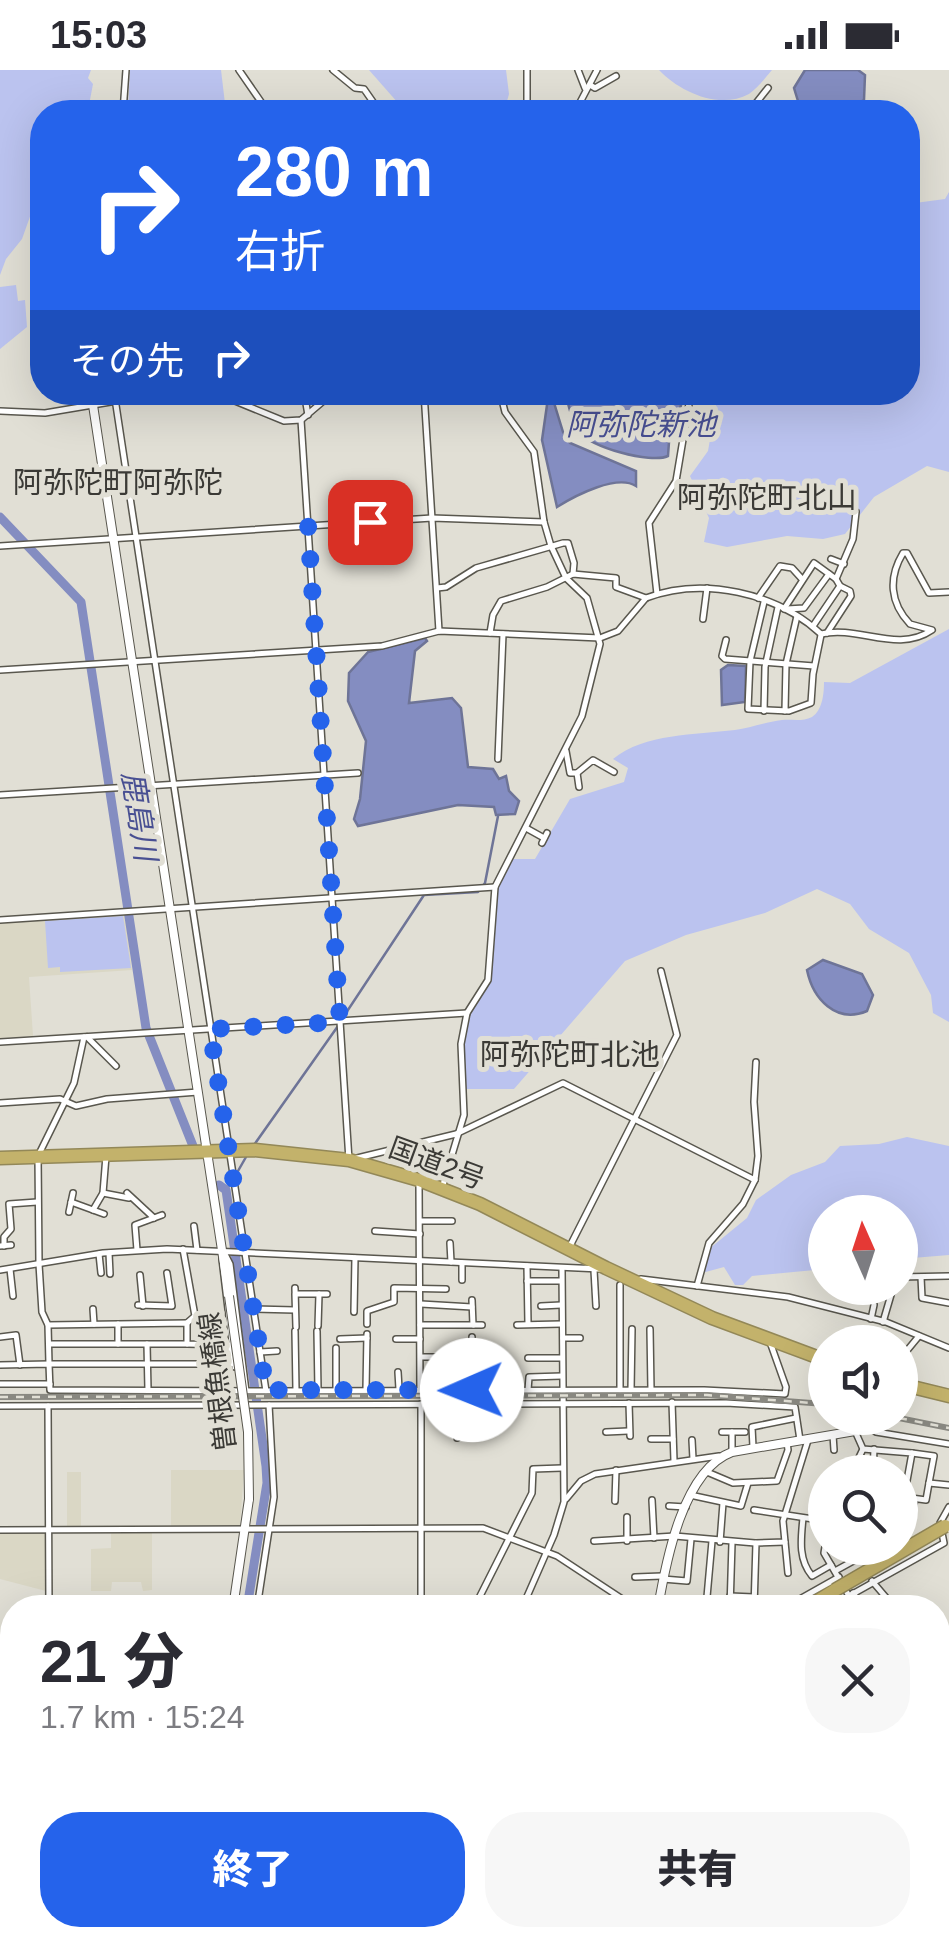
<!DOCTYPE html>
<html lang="ja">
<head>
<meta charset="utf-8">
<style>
  :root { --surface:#fff; --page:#f7f7f7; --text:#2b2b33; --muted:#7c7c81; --accent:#2563eb }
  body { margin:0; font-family:Arial,"Noto Sans JP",sans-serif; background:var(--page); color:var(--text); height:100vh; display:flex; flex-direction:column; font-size:38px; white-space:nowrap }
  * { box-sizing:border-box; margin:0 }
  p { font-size:32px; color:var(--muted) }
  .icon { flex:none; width:55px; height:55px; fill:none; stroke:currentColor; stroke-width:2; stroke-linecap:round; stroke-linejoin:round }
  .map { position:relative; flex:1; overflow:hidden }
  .panel { position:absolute; left:0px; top:1525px; width:950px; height:352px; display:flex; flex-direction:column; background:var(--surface); border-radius:40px 40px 0 0; box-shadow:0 10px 40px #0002 }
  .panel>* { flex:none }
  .top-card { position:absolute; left:30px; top:30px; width:890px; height:305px; border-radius:40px; box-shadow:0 10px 40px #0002; background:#2563eb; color:#fff; overflow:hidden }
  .needle { width:65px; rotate:357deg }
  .buttons { position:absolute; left:808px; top:1125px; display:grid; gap:20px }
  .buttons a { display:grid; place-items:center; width:110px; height:110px; border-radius:50%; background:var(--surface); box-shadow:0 10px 40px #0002; font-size:50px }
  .pin { position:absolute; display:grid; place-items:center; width:85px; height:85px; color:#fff; margin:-42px; border-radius:20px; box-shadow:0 5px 15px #0006 }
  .me { position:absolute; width:110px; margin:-55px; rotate:269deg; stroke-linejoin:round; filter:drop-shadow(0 0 8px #0008) }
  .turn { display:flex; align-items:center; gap:35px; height:210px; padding:0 40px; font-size:45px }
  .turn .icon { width:130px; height:130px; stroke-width:2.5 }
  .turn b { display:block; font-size:70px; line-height:85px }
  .then { display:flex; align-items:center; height:95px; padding:0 40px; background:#0003; gap:20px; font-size:38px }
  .round { display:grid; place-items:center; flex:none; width:105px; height:105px; border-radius:40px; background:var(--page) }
  .overview { display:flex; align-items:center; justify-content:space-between; height:170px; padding:0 40px }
  h1 { font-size:60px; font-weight:800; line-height:75px }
  .primary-button { display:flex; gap:20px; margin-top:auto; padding:20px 40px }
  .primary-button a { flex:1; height:115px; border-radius:40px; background:var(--accent); color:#fff; font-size:40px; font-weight:800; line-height:115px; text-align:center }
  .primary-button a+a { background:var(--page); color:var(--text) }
  .status { display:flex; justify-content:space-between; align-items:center; height:70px; padding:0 50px; background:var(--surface); direction:ltr }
  .status svg { height:28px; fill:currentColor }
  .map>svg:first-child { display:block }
  .built { fill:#dad7c5 }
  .green { fill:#bbc3ef }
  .water { fill:#848dc1; stroke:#6e7497; stroke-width:2.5 }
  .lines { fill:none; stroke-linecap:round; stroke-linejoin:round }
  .stream { stroke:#6e7497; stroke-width:2.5 }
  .river { stroke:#848dc1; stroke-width:9 }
  .street-casing { stroke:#59574e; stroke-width:8 }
  .secondary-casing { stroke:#59574e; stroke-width:10 }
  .highway-casing { stroke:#938858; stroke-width:15 }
  .street { stroke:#fff; stroke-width:5 }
  .secondary { stroke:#fff; stroke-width:8 }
  .highway { stroke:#c3b26b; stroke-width:12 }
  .rail-casing { stroke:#898881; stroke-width:6 }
  .rail { stroke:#e1dfd5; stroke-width:2.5; stroke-dasharray:8; stroke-linecap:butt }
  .secondary-bridge-casing { stroke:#59574e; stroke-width:10; stroke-linecap:butt }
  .highway-bridge-casing { stroke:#938858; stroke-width:15; stroke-linecap:butt }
  .secondary-bridge { stroke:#fff; stroke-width:8 }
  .highway-bridge { stroke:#c3b26b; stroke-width:12 }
  .route { stroke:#2563eb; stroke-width:18; stroke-dasharray:0 32.4 }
  .labels { text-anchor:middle; stroke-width:10; stroke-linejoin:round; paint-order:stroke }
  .street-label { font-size:28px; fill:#3b3a36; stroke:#e1dfd5 }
  .water-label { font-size:30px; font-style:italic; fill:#484f92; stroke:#e1dfd5 }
  .neighbourhood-label { font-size:30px; fill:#3b3a36; stroke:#e1dfd5 }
</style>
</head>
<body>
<div class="status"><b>15:03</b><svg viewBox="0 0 49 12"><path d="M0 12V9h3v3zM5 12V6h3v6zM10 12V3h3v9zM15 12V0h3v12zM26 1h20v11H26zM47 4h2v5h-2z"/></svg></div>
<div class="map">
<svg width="949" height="1876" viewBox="0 0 949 1876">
  <rect width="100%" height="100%" fill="#e1dfd5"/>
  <g class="built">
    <path d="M125,845L132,900L29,907L33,966L0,968V852Z"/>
    <path d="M171,1400H244L240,1455L171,1456Z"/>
    <rect x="67" y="1402" width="14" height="54"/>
    <path d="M111,1461L152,1462V1520L143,1521L141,1512H112L111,1521H91V1479L111,1478Z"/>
    <path d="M0,1463H46V1521L0,1509Z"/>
  </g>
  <g class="green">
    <path d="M0,0H91L88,8L93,14L89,35L76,42H42V113L22,169L6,189L0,205Z"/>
    <path d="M130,0H221L226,42H128Z"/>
    <path d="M369,0H506L509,24L504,42H406Z"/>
    <path d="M659,0H772C765,8 758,18 749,24C719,40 680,22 659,0Z"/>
    <path d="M949,122V402L927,396L874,427L845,464L823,469L787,466L727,477L704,472L709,448L690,406L708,381L718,323L908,322V138L915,133L945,129Z"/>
    <path d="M16,215L18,231L25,230L27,257L0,279V217Z"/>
    <path d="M949,559V952L933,943L931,925L909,883L869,859L850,834L817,819L765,843L686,865L625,891L514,1019H466L463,975L470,944L491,912L498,816L512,789H535L570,729L624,712L628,698L613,689C645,663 695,665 735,660C750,658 766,652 782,650C792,649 802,652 812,647C823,640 824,622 824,612L850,613Z"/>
    <path d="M123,846L131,898L60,902V897L48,898L45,851Z"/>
    <path d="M907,1067L949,1076V1185L900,1189V1142H825V1199L752,1206L743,1215H735L724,1197L702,1203L709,1179L747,1148L756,1130L791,1105L825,1092L840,1076L879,1074Z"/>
    <path d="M345,1865H609L593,1872L527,1870L516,1876H353Z"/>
  </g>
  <g class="water">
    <path d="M805,0H858L865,5L864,30C847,42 817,36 798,31L794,18Z"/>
    <path d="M512,323H551L563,362L570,373L636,401V416C617,404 576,425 557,437L542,370L547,335L543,330Z"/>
    <path d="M565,323H685L669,372L668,386C651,394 589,377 578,361C571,351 569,334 565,323Z"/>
    <path d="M425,568L427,571L415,581L409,633L452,628L461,638L468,697L493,699L499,709L506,706L509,721L519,731L515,744L496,745L494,737L458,735L358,756L354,749L360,729L366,671L348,631L349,603L368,582Z"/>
    <path d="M728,595L746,596L745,632L722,635L721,600Z"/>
    <path d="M823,890L862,904L873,925L867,941C836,954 813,929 807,900Z"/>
  </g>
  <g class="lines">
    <g class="stream">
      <path d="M342,949L424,825L478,822L485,813L498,746"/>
      <path d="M254,1075L338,956"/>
      <path d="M238,1101L246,1087"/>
      <path d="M226,1120L230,1114"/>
    </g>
    <g class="river">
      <path d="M0,447L81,532L146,958L193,1076"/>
      <path d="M219,1115L226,1120L266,1396L267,1413L247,1538"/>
      <path d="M191,1876L193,1865"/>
    </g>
    <defs>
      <g id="street">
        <path d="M239,0L268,42"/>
        <path d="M333,0L355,18L364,19L380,42"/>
        <path d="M578,0L585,18"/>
        <path d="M590,15L595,18L616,6"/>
        <path d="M123,42L126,0"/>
        <path d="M527,42V0"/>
        <path d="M575,42L597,0"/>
        <path d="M749,42L768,18"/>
        <path d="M114,322L266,1321L704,1320L785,1324L786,1317L770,1272"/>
        <path d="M213,322L284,351L301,350L334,322"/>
        <path d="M304,322L308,345"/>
        <path d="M424,322L439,561"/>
        <path d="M0,341L45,343L170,322"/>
        <path d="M301,350L349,1090L456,1064L563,1013L755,1110"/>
        <path d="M0,476L432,448L544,452"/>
        <path d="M831,489L844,494"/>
        <path d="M437,518L446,517L476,498L563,473H568L574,493L573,504"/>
        <path d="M657,524L649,453L676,411L691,322"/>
        <path d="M758,528L780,496L792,498L802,509"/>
        <path d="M764,532L750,591L748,639L789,641L811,633L813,604L821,565"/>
        <path d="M784,539L814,493L836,509"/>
        <path d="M787,539L804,538L829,504"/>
        <path d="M703,549L707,518"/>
        <path d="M813,556L840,516L836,509L853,469L856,442"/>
        <path d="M490,563L493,545L501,531L547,517L573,504L616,508V517L646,528"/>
        <path d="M827,563L851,526L850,521L840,516"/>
        <path d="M726,570L722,586L725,589L814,596"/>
        <path d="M0,600L382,576L439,561L600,568L618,561L646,528C703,506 777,523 821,564C859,555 897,584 932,560L910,554C890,533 888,508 903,483H907L929,523L949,522"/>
        <path d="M764,641L765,597L778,537"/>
        <path d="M785,641L786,594L797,546"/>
        <path d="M566,681L570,703H577L593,690L614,702"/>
        <path d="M498,689L503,564"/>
        <path d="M577,703L579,717"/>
        <path d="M0,725L358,703"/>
        <path d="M526,758L544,768"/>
        <path d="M542,773L547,763"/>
        <path d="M0,850L495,817"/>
        <path d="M84,967L74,1013L38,1086L39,1194L42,1242L48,1255L49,1294H231L229,1275"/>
        <path d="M87,967L116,996"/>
        <path d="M0,972L467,943"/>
        <path d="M0,1033L60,1029L76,1036L107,1029L198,1022"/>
        <path d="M419,1113L420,1321"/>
        <path d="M442,1118L464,1045L461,974L467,943L488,910L495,817L582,646L600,574L587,528L566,508L551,476L544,452L534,382L505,342L500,322"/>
        <path d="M103,1123L129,1128"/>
        <path d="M127,1123L154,1148"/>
        <path d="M71,1132L104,1144"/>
        <path d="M93,1140L103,1123L106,1086"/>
        <path d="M69,1142L73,1123"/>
        <path d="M420,1151H452"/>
        <path d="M194,1156L197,1180"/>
        <path d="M375,1161L420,1164"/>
        <path d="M450,1173L451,1192"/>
        <path d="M0,1176L11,1175"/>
        <path d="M4,1176V1167L11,1159L9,1134L37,1132"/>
        <path d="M570,1176L677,965L661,901"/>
        <path d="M183,1179L195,1246L187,1253"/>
        <path d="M137,1180L135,1155L162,1145"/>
        <path d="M109,1183L110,1204"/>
        <path d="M99,1184L101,1203"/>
        <path d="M225,1184L230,1194L246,1321"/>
        <path d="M222,1189L235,1297"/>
        <path d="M462,1193V1210"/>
        <path d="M527,1196L528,1253"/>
        <path d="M10,1199L13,1226"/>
        <path d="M0,1200L103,1183L167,1179L600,1199"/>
        <path d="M594,1200L596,1236"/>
        <path d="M140,1205L143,1236"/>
        <path d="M900,1207L949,1206"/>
        <path d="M921,1207L922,1228L949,1233"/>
        <path d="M641,1209L788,1227L886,1252L949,1278"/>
        <path d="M527,1211H561"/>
        <path d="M697,1216L709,1173L743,1134L755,1110L758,1086L754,1032L756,992"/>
        <path d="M295,1218L296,1257L295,1224H327"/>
        <path d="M472,1230L473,1255"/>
        <path d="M421,1234L472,1237"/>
        <path d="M138,1235L172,1236L167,1203"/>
        <path d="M541,1236L561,1235"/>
        <path d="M93,1239L94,1254"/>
        <path d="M253,1239L295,1240"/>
        <path d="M354,1242L355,1188"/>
        <path d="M871,1249L874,1235"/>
        <path d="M883,1252L893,1218"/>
        <path d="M118,1254V1274"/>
        <path d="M367,1254V1241L394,1232V1218L446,1219"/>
        <path d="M48,1255L187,1253V1274L227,1275"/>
        <path d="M420,1255H482"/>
        <path d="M517,1255L561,1254"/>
        <path d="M318,1256L319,1224"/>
        <path d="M650,1259L651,1320"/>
        <path d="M295,1261L296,1320"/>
        <path d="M317,1261L318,1320"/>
        <path d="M0,1267L16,1265L20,1295"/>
        <path d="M472,1267V1319"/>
        <path d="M563,1268H580"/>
        <path d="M340,1269L367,1268"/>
        <path d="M396,1269H420"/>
        <path d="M849,1270L856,1272"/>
        <path d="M869,1272L871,1268L886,1272"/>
        <path d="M50,1274H187"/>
        <path d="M147,1274L148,1320"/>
        <path d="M336,1278V1320"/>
        <path d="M260,1282L277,1281"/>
        <path d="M421,1287H448"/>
        <path d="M528,1288H562"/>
        <path d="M900,1289L919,1266"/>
        <path d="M462,1292V1320"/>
        <path d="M0,1295L49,1294L50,1320L266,1321"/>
        <path d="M398,1302L399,1319"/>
        <path d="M421,1306H448"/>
        <path d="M0,1314H50"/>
        <path d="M366,1319L367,1264"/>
        <path d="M528,1320L529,1307L562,1306"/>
        <path d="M620,1320V1215"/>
        <path d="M631,1320L632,1259"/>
        <path d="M672,1332L674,1391"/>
        <path d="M629,1333L630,1366"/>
        <path d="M421,1334V1538"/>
        <path d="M456,1334L457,1368"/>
        <path d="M0,1336L726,1333L795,1337L800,1370"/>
        <path d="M48,1336L49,1538"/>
        <path d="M863,1352L876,1362L949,1374"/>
        <path d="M855,1361L863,1379L912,1383L904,1427L926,1430L929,1413L949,1415"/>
        <path d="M606,1362L628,1361"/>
        <path d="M722,1362H745"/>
        <path d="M833,1365L834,1380"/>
        <path d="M651,1369H673"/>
        <path d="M692,1370L693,1389"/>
        <path d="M753,1377L752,1357L796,1348"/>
        <path d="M732,1382V1362"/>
        <path d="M912,1383L934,1386L929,1413"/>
        <path d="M707,1402L733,1413L777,1411L788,1380L787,1372"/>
        <path d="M852,1402L863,1379"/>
        <path d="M873,1402L874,1379"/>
        <path d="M690,1425L741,1436L748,1413"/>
        <path d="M906,1427L902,1452L910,1455L915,1429"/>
        <path d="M566,1429L581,1411L595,1404L719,1386"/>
        <path d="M652,1430L654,1468"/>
        <path d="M615,1431L616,1400"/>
        <path d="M669,1436L686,1437"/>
        <path d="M754,1440L813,1449"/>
        <path d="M627,1447V1471"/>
        <path d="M803,1448C801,1469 798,1489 812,1506L831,1495"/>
        <path d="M0,1460L483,1458L557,1486L636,1538"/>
        <path d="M594,1471L675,1466L755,1473"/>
        <path d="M720,1472L723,1433"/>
        <path d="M785,1472L788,1503"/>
        <path d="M825,1477L824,1483L849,1526"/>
        <path d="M835,1501L855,1490L859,1478"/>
        <path d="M635,1507L662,1506"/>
        <path d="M663,1509L687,1511L691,1469"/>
        <path d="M872,1511L895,1538"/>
        <path d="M853,1523L864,1538"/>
        <path d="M730,1526L754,1527"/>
        <path d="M257,1538L274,1427L269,1335"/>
        <path d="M474,1538L532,1423L533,1399L562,1398"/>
        <path d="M522,1538L554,1465L564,1432L562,1199"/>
        <path d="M706,1538L712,1471"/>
        <path d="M730,1538L732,1473"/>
        <path d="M754,1538L756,1473L785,1472L783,1451L808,1370"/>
        <path d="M784,1538L839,1507"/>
        <path d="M843,1538L849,1526L944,1473L940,1453L949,1437"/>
        <path d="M938,1587L949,1617"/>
        <path d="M0,1588L12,1587"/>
        <path d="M0,1648H12"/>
        <path d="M0,1698L12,1702"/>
        <path d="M0,1734L12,1732"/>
        <path d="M938,1742L949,1757"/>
        <path d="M3,1780L8,1755L6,1732"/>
        <path d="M0,1838L12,1839"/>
        <path d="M206,1865L213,1876"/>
        <path d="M307,1865L312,1876"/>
        <path d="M594,1865L606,1876"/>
        <path d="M249,1866L251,1865"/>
        <path d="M261,1874V1865"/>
      </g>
      <g id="secondary">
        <path d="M91,322L229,1226"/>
        <path d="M233,1538L249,1429"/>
        <path d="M658,1538C666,1491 683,1400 732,1382L855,1361L865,1348"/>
        <path d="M177,1876L179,1865"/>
      </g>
      <g id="highway">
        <path d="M0,1088L255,1080L349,1090L419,1110L480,1134L606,1198L712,1248L825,1290"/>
        <path d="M900,1314L949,1326"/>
        <path d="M806,1538L835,1520"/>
        <path d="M0,1866L93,1865"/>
        <path d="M73,1876L134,1865"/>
      </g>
    </defs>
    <use href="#street" class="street-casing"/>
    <use href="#secondary" class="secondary-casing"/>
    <use href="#highway" class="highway-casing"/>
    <use href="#street" class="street"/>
    <use href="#secondary" class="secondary"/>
    <use href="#highway" class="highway"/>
    <defs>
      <g id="rail">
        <path d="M0,1327L707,1325L825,1334"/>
        <path d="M899,1348L949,1358"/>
      </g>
    </defs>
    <use href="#rail" class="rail-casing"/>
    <use href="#rail" class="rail"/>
    <defs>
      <path id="secondary-bridge" d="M229,1226L248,1362L249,1429"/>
      <path id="highway-bridge" d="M835,1520L945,1456"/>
    </defs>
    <use href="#secondary-bridge" class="secondary-bridge-casing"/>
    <use href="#highway-bridge" class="highway-bridge-casing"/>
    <use href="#secondary-bridge" class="secondary-bridge"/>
    <use href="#highway-bridge" class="highway-bridge"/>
  </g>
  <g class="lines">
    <path class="route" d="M370,452L308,454L340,952L210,959L266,1320H472"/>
  </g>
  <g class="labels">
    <g class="street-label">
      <text transform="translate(437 1093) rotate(20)" y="10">国道2号</text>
      <text transform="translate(217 1312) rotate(-97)" y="10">曽根魚橋線</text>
    </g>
    <g class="water-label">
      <text x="641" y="365">阿弥陀新池</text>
      <text transform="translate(139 746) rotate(81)" y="10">鹿島川</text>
    </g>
    <g class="neighbourhood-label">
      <text x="118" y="423">阿弥陀町阿弥陀</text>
      <text x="767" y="438">阿弥陀町北山</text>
      <text x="570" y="995">阿弥陀町北池</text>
    </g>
  </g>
</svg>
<div class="buttons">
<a><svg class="needle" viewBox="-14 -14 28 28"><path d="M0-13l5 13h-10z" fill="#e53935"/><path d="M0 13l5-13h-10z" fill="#7c7c81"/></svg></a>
<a><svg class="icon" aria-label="sound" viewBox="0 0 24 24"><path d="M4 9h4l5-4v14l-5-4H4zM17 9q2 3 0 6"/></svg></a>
<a><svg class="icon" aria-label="search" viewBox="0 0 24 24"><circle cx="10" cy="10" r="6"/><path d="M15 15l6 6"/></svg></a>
</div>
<div class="pin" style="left:370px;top:452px;background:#d93025"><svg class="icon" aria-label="arrive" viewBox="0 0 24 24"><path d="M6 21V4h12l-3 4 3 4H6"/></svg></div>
<svg class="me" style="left:472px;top:1320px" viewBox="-20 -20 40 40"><circle r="19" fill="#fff"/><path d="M0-13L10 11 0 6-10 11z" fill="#2563eb"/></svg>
<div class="top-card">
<div class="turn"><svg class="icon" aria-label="right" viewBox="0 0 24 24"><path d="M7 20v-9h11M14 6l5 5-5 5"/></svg><div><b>280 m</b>右折</div></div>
<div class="then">その先<svg class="icon" aria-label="right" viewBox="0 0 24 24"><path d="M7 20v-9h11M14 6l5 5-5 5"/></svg></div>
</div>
<section class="panel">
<div class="overview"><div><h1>21 分</h1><p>1.7 km · 15:24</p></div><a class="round"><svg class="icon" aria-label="close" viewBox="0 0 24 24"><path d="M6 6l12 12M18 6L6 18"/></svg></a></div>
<div class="primary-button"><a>終了</a><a>共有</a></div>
</section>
</div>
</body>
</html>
